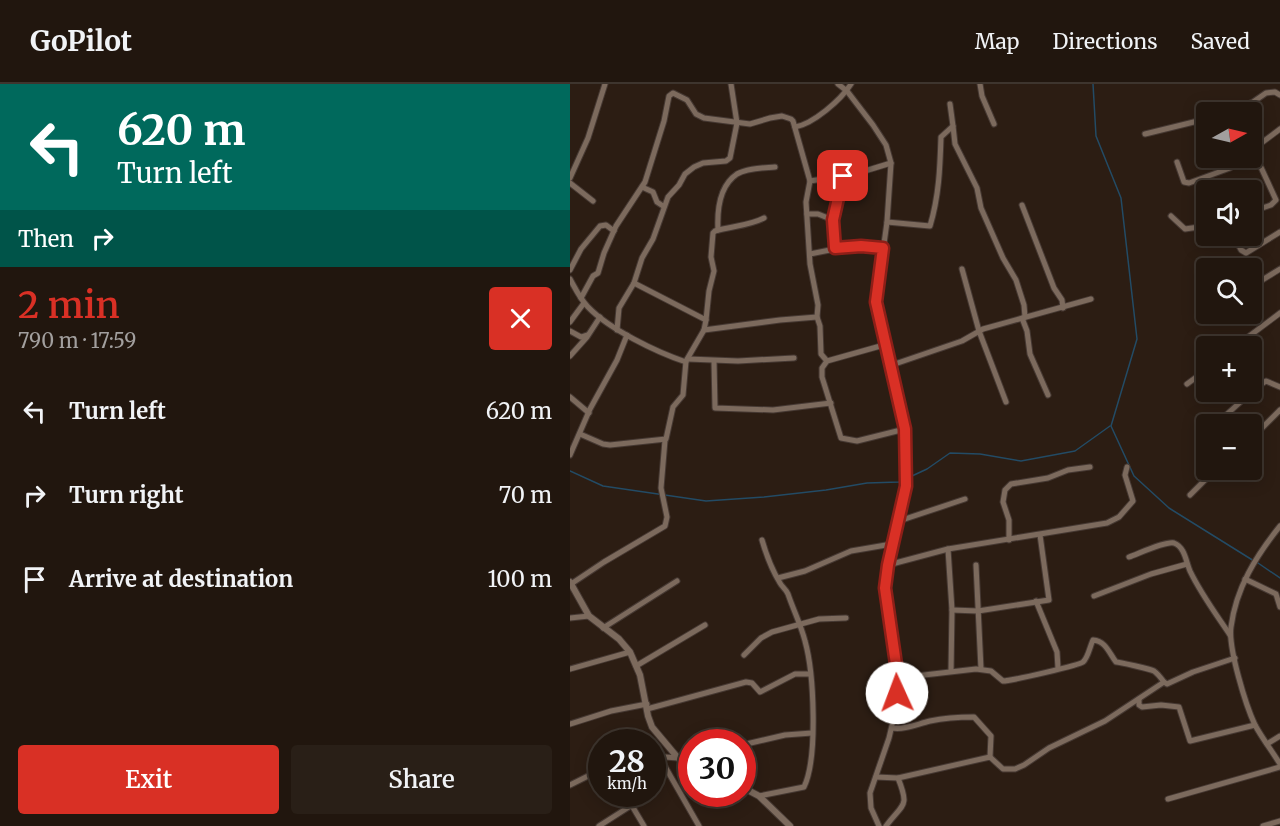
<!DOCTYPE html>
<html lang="en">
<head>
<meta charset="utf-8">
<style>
  :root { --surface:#21160e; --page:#291f17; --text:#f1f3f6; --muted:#a29f9e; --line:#3e352e; --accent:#d93025 }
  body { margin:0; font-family:Merriweather,serif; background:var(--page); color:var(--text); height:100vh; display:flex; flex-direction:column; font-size:22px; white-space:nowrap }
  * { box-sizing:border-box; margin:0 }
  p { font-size:20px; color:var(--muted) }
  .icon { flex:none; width:33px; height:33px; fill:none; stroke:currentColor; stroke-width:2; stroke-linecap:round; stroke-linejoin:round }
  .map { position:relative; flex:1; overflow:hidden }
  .details { display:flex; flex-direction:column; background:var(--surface); width:570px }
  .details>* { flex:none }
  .banner { background:#00695c; color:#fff; overflow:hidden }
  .needle { width:39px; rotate:82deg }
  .controls { position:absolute; left:626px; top:18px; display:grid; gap:12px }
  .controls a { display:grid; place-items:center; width:66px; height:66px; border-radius:6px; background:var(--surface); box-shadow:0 3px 15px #0003,0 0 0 2px var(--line); font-size:30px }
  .speed { position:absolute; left:18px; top:645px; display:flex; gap:12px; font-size:30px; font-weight:700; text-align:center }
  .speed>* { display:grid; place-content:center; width:78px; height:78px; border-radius:50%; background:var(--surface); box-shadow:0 3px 15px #0003,0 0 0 2px var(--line); line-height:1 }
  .speed small { font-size:15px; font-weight:400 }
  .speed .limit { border:9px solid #d22; background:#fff; color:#111 }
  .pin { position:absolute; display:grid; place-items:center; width:51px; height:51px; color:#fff; margin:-26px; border-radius:12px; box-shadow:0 3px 9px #0006 }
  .me { position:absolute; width:66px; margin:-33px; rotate:358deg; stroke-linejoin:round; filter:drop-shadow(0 0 4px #0008) }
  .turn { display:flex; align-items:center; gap:21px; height:126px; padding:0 18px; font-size:27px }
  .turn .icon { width:78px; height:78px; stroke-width:2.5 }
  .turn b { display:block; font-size:42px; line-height:51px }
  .then { display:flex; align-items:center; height:57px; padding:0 18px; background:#0003; gap:12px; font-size:22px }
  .round { display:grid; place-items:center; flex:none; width:63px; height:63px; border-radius:6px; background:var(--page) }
  .summary { display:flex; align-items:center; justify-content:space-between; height:102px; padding:0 18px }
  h1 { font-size:36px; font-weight:600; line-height:45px; color:var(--accent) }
  .button { display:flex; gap:12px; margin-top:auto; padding:12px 18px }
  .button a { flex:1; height:69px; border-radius:6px; background:var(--accent); color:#fff; font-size:24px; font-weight:600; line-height:69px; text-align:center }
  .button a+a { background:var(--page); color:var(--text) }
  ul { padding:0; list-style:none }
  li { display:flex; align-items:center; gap:18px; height:84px; padding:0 18px }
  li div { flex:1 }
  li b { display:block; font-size:22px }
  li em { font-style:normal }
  header { display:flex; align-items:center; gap:36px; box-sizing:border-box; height:84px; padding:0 30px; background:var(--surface); border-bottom:2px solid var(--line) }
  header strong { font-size:28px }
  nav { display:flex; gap:33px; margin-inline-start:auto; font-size:21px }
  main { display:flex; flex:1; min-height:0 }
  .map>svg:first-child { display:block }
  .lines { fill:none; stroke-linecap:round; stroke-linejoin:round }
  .stream { stroke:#234b65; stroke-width:1.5 }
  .minor-casing { stroke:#463933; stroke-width:7 }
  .tertiary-casing { stroke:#463933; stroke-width:8 }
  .minor { stroke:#7c6a5d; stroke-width:5 }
  .tertiary { stroke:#7c6a5d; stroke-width:6 }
  .route-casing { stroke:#8d1f18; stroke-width:15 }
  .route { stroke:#d93025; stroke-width:10 }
</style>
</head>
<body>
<header>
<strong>GoPilot</strong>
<nav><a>Map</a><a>Directions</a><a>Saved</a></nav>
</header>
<main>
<section class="details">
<div class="banner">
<div class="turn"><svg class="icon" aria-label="left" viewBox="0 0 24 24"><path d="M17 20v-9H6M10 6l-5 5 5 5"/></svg><div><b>620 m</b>Turn left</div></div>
<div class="then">Then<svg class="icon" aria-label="right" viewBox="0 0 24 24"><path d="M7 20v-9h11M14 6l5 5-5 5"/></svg></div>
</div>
<div class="summary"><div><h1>2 min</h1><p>790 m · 17:59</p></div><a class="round" style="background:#d93025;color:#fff"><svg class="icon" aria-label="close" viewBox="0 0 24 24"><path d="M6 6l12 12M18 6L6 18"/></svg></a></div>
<ul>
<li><svg class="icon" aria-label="left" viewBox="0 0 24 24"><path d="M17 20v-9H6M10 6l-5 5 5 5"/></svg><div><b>Turn left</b></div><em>620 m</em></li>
<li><svg class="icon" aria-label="right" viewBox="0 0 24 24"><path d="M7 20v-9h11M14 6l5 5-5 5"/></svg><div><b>Turn right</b></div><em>70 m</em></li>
<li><svg class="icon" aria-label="arrive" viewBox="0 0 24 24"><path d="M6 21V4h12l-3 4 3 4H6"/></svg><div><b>Arrive at destination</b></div><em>100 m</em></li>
</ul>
<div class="button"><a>Exit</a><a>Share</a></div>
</section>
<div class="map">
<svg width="710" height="742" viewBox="0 0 710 742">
  <rect width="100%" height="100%" fill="#2c1d13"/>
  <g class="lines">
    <g class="stream">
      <path d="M523,0L526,52L551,114L567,255L541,342L564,392L599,424L684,477"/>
      <path d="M0,387L33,402L136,417L194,413L256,406L297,399L329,398L357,385L380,369L410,370L451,377L505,367L540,342"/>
      <path d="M688,479L710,494"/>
    </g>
    <defs>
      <g id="minor">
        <path d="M268,0L277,7L303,41L316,61L321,79L317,138L306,218L335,345L336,402L318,481L315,504L328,594L326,624L319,654L300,709L301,724L309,742"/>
        <path d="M410,0L412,12L424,40"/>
        <path d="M655,28L683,18L696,9L705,8L710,11"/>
        <path d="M383,42L385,60L407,104L411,124L433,174L446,196L454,221L455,233"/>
        <path d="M225,43C243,40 271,16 281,0"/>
        <path d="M575,50L636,35"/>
        <path d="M682,66L710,45"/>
        <path d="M607,78L614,98L619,99L660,84L673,74"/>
        <path d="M0,94L18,54L35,0"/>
        <path d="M240,97L285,90L321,79"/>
        <path d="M0,99L23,117"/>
        <path d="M72,103L83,108L87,118L93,122"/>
        <path d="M452,121L484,204L492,216L493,224"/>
        <path d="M681,128L701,121L706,116L683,66"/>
        <path d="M237,130H248L263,136"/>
        <path d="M601,132L615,145L636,142"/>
        <path d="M317,138L360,142C369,112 370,84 371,53L383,42L380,20"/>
        <path d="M148,146C147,126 149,102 167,90C177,84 193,84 205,83"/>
        <path d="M664,152L671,166L676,169L710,148"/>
        <path d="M265,164L263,136L273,92"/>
        <path d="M240,170L280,162L313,164"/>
        <path d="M392,185L409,247L436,318"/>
        <path d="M0,186L11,165L30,142L36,141L44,147"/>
        <path d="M0,195C5,204 10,215 18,223C39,245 86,268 116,278"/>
        <path d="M64,199L136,236"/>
        <path d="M681,203L710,185"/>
        <path d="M630,213L636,222"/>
        <path d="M11,214L23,192L28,189L34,169L46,142L75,98L94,37L99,12L103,9L117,16L126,30L134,34L180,40L200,34L212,32L221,35L223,37L240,97L236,118L240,180L248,221L247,233L250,242L251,270L257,277"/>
        <path d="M643,230H647"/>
        <path d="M452,234L457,247L460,270L478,311"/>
        <path d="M0,238L14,219"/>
        <path d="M47,246L49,224L64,199L72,174L83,155L98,113L109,101L115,90L124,83L133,79L156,77L160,74L167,39L161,0"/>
        <path d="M134,246L210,236L247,233"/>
        <path d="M0,247L11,253L17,251"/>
        <path d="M314,261L257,277L252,284V293L271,354L287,357L335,345"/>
        <path d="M662,262L678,253L710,229"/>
        <path d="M0,272L17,253L30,233"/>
        <path d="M118,275L168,277L224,274"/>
        <path d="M144,277L145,324L203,326L261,319"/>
        <path d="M319,282L392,257L413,245L521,215"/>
        <path d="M681,299L686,304L696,297L710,303"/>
        <path d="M617,300L636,286"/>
        <path d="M0,313L19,329"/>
        <path d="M646,340L686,304"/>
        <path d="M10,350L33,360L40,361L96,355L103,323L113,311L116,277L134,246L136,236L139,207L144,187L141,173L143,149L145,147C161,142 179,142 194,134"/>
        <path d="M681,355L710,326"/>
        <path d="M0,371L20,325L47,276L57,251"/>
        <path d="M620,411L645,386"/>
        <path d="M326,438L395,415"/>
        <path d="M710,442C686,472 666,504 661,543C658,564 676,622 685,641C692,654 702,667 710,680"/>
        <path d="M439,456V436L433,418L435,406L441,400L478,394L498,386L520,383"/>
        <path d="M378,465L382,526L381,587"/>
        <path d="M559,473C568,470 595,457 604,459C615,463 616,478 620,487C631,510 646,530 660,551"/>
        <path d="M318,481L378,465L537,439L549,433L563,417L555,391L557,383"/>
        <path d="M406,481L411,585"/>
        <path d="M208,494L235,487L281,467L322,460"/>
        <path d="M675,495L706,510L710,523"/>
        <path d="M1,500L34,478L95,442L97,433L91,404L95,356"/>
        <path d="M524,512L581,490L617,480"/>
        <path d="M466,517L487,568L488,584"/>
        <path d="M382,526L408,527L479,516L470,451"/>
        <path d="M0,534L19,532"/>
        <path d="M33,544L107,497"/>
        <path d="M174,571L191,554L202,548L249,535L276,534"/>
        <path d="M66,582L135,541"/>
        <path d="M0,585L60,568"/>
        <path d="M328,594L406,585L421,587L433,597C441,597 510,581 513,578C518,574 520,562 523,556C536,557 539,569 546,578C549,578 580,585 584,587C587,589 591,594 594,598"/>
        <path d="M569,615V621L572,623L591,621L609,623L620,657L685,641"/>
        <path d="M77,625L176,598L182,599L190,608L225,590H240"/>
        <path d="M0,640L41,627L77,620"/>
        <path d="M322,644C335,646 347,640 360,637C374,634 389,633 404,633L421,652L420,673"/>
        <path d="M697,660L710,652"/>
        <path d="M172,661L215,651L242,649"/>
        <path d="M82,672L108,674"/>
        <path d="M89,672L129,742"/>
        <path d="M306,693L328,694L420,673L433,685H445L454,681L479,664L535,637L594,598L597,600L623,588L665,574"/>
        <path d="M0,701L32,685"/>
        <path d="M55,710L74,742"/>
        <path d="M189,712L234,703C248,674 244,589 235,557C231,541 223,525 218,510C216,505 212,503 210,499C202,486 196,470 192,456"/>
        <path d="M598,715L710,683"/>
        <path d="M29,742L62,721"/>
        <path d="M316,742C333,719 340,724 328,694"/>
        <path d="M693,742L710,737"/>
      </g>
      <g id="tertiary">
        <path d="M0,498L19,532L49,555L60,568L70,591L78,632L82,643L108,674L122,678"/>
        <path d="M172,703L189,712L220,742"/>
      </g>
    </defs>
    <use href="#minor" class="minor-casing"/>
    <use href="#tertiary" class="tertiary-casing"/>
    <use href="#minor" class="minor"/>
    <use href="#tertiary" class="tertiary"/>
  </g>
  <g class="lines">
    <defs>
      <path id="route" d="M273,92L263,136L265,164L291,162L313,164L306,218L335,345L336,402L318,481L315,504L328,594L327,609"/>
    </defs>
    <use href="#route" class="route-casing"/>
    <use href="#route" class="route"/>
  </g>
</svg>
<div class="controls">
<a><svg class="needle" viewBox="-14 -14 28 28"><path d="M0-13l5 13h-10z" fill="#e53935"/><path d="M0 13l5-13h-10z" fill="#a29f9e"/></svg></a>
<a><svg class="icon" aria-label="sound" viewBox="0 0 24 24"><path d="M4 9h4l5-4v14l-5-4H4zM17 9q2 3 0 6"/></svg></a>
<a><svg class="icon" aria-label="search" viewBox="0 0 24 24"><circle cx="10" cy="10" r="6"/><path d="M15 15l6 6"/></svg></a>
<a>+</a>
<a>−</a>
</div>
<div class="speed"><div>28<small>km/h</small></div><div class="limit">30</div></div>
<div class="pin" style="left:273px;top:92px;background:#d93025"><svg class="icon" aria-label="arrive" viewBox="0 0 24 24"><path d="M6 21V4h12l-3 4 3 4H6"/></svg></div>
<svg class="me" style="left:327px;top:609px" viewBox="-20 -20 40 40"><circle r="19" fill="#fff"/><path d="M0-13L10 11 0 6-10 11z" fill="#d93025"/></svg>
</div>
</main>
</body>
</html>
